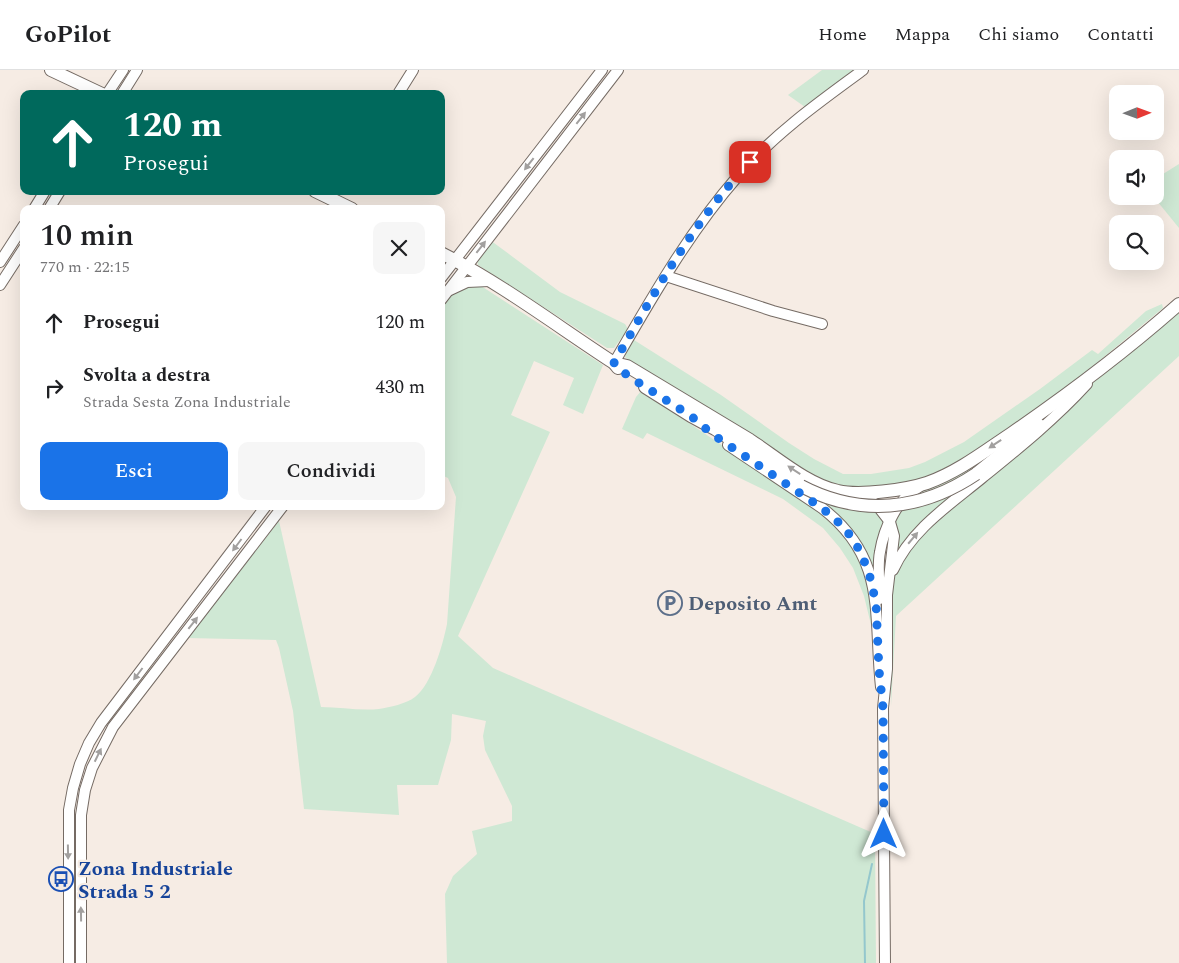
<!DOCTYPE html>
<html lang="it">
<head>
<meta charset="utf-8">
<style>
  :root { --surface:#fff; --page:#f6f6f6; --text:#202124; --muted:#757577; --line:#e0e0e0; --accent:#1a73e8 }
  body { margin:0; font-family:Spectral,serif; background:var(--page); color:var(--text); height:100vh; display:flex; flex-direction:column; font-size:19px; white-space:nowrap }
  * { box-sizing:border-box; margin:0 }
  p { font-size:16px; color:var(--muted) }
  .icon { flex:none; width:28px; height:28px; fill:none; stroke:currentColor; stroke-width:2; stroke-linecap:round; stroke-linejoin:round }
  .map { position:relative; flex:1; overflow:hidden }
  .drawer { position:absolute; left:20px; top:135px; width:425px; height:305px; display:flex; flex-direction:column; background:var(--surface); border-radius:10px; box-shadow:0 5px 20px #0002 }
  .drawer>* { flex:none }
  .guide { position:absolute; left:20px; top:20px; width:425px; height:105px; border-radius:10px; box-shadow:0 5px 20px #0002; background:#00695c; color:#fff; overflow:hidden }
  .needle { width:32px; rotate:89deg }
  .controls { position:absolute; left:1109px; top:15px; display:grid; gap:10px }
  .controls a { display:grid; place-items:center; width:55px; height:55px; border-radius:10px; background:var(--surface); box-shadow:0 5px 20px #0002; font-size:25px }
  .pin { position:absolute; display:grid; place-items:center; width:42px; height:42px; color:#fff; margin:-21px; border-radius:10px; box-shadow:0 2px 8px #0006 }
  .me { position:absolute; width:55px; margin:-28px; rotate:0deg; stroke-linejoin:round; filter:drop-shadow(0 0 4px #0008) }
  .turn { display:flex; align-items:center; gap:18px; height:105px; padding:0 20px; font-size:22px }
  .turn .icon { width:65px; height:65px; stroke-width:2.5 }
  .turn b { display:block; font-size:35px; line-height:42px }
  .round { display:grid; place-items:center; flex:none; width:52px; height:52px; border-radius:10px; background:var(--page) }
  .headline { display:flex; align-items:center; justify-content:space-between; height:85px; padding:0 20px }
  h1 { font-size:30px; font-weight:600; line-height:38px }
  .action { display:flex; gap:10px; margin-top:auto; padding:10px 20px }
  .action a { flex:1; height:58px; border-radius:10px; background:var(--accent); color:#fff; font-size:20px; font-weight:600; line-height:58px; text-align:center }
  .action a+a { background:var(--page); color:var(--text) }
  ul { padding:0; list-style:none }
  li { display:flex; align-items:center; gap:15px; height:65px; padding:0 20px }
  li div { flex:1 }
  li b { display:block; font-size:19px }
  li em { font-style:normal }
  header { display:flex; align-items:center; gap:30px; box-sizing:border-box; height:70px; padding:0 25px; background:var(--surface); border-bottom:1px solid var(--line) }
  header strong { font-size:24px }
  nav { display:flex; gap:28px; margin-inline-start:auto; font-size:18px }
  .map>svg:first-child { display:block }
  .green { fill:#cfe8d4 }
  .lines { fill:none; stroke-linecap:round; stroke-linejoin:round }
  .stream { stroke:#94c7cd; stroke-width:2 }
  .minor-casing { stroke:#756b64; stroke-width:12 }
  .major-casing { stroke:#756b64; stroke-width:14 }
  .minor { stroke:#fff; stroke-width:10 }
  .major { stroke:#fff; stroke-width:12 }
  .major-bridge-casing { stroke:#756b64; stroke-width:14; stroke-linecap:butt }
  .major-bridge { stroke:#fff; stroke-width:12 }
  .oneway { fill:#a2a09f }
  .route { stroke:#1a73e8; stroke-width:9; stroke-dasharray:0 16.2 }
  .labels { text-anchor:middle; stroke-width:4.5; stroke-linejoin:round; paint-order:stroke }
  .service-label { font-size:20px; font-weight:bold; fill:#4e5e75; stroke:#f6ece4; text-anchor:start }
  .transit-label { font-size:20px; font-weight:bold; fill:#164399; stroke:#f6ece4; text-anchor:start }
</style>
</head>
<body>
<header>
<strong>GoPilot</strong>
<nav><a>Home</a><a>Mappa</a><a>Chi siamo</a><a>Contatti</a></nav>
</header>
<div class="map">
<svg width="1179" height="893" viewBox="0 0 1179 893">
  <rect width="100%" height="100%" fill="#f6ece4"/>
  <g class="green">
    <path d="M822,0H855L805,37L788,25Z"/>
    <path d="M1179,94V158L1153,126H1155V109Z"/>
    <path d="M490,170L560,222L625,254L628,259L614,278H607L478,195L477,190Z"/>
    <path d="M478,214L603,295L583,344L563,335L574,308L534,291L511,345L550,362L458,566L493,598L873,763L875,767L876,893H447L445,824L453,806L477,784L472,761L512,751V736L485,680L483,666L486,651L452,644L451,670L438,715H397L399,745L304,739L293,641L279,578L276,570L187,568L279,451L321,637C340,637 360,641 379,639C390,637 406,634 415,627C432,614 443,574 447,554L456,427L448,408L441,405V238L454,221Z"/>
    <path d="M1162,234L1163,238L1052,330L969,388L923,410L860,420L825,413L637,298L625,287L626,281L634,270L721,325L789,373L814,389L843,404H871L909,398L925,392L964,372L1040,319L1092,280L1098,284L1146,241Z"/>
    <path d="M1179,242V286L896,546L891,636L890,536L893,508L898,494L924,459L1089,316Z"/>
    <path d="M641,321L828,446L858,482L871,523L873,555L872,559L864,526L853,498L840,478L823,458L783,429L647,363L643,369L622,359L636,327Z"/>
    <path d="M995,379L977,409L894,489L892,452L905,430Z"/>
    <path d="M806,423L880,440L887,453L876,520L867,487Z"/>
  </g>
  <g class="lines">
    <path class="stream" d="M865,893L864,831L872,794"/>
    <defs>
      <g id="minor">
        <path d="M107,24L123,0"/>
        <path d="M122,24L137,0"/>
        <path d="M398,24L413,0"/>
        <path d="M34,139L45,121"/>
        <path d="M49,139L60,121"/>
        <path d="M0,192L24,155"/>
        <path d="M666,206L773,241L822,254"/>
        <path d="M441,208L602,0"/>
        <path d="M0,215L24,178"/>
        <path d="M450,220L467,212L489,211"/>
        <path d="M441,230L618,0"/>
        <path d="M614,293C651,229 689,162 738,106C773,65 819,32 863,0"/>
        <path d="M728,375L822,438C888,489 873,544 881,617"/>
        <path d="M854,426L868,429L876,434L890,452L894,466L887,525V599L883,638L885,893"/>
        <path d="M893,500C911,460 949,435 982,408C1019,378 1055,349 1087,314"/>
        <path d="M880,529C880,514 877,497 880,482C884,458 897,429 919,417"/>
        <path d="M69,893V740L73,718L80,694L89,673L101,653L266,436"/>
        <path d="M81,893V745L85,720L92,698L113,657L283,436"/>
      </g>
      <g id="major">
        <path d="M51,0L102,24"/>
        <path d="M315,121L352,139"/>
        <path d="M441,183C502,214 557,256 614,293L618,298"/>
        <path d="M614,293L627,296C668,321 709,345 750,370C776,387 808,415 838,421C859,426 906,420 927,413C958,402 985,381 1012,363C1070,323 1126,281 1179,234"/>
        <path d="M645,317L691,346L715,359L801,416"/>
        <path d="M976,404L1038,354"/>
      </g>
    </defs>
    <use href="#minor" class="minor-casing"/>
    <use href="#major" class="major-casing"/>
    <use href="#minor" class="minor"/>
    <use href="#major" class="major"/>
    <defs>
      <path id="major-bridge" d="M801,416C860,447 921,441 976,404"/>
    </defs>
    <use href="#major-bridge" class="major-bridge-casing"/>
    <use href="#major-bridge" class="major-bridge"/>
  </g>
  <defs><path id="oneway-solid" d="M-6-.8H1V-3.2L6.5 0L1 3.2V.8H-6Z" transform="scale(1.25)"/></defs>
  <g class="oneway">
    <use href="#oneway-solid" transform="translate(581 48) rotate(-52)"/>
    <use href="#oneway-solid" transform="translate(529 94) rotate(128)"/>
    <use href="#oneway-solid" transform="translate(481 177) rotate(-52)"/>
    <use href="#oneway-solid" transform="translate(995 374) rotate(146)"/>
    <use href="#oneway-solid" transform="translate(794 400) rotate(-147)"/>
    <use href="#oneway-solid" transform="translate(913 468) rotate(-50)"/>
    <use href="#oneway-solid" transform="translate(237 475) rotate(127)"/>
    <use href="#oneway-solid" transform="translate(193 553) rotate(-52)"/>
    <use href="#oneway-solid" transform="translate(138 604) rotate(127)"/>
    <use href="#oneway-solid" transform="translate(98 685) rotate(-64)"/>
    <use href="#oneway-solid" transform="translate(68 782) rotate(89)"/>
    <use href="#oneway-solid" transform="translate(81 844) rotate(-91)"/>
  </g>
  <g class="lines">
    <path class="route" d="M750,92C695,150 654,223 614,293L623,302L636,311L691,346L712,364L822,438L845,458L860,481L869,503L876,533L879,600L883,638L884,764"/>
  </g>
  <defs>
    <symbol id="parking-ring" viewBox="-11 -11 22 22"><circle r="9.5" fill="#f6ece4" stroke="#5c6f8a" stroke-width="1.5"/><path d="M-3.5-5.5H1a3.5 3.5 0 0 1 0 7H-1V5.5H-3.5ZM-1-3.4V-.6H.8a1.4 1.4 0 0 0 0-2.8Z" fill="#5c6f8a"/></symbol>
    <symbol id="bus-ring" viewBox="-11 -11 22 22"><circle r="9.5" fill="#f6ece4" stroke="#1a4fb4" stroke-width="1.5"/><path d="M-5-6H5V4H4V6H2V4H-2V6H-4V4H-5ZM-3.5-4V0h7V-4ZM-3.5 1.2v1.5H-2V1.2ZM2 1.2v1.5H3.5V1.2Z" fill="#1a4fb4"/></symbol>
  </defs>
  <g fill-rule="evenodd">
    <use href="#parking-ring" x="656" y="519" width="28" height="28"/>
    <use href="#bus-ring" x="47" y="795" width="28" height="28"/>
  </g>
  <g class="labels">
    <g class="service-label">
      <text x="688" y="540">Deposito Amt</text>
    </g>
    <g class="transit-label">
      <text x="78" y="805">Zona Industriale<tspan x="78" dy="23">Strada 5 2</tspan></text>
    </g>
  </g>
</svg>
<div class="controls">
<a><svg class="needle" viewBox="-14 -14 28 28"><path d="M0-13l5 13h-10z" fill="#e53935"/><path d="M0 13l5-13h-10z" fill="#757577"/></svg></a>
<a><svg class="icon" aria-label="sound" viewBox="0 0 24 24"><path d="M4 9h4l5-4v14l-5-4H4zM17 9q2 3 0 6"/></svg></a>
<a><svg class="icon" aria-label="search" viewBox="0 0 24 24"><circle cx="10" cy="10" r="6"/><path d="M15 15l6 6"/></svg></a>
</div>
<div class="pin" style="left:750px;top:92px;background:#d93025"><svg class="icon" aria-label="arrive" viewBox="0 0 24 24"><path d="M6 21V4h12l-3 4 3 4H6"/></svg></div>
<svg class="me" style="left:884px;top:764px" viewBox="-20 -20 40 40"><path d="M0-17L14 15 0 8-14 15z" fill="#1a73e8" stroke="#fff" stroke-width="4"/></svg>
<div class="guide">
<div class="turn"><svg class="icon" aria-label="ahead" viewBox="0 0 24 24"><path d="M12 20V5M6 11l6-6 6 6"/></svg><div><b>120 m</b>Prosegui</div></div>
</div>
<section class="drawer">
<div class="headline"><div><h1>10 min</h1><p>770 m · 22:15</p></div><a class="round"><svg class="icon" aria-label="close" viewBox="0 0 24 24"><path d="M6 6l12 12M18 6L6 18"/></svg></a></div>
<ul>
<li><svg class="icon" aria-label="ahead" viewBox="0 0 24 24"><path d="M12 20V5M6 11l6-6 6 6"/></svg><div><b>Prosegui</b></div><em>120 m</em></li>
<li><svg class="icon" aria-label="right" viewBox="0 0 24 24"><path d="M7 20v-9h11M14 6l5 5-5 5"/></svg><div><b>Svolta a destra</b><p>Strada Sesta Zona Industriale</p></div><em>430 m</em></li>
</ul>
<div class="action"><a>Esci</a><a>Condividi</a></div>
</section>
</div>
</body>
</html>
